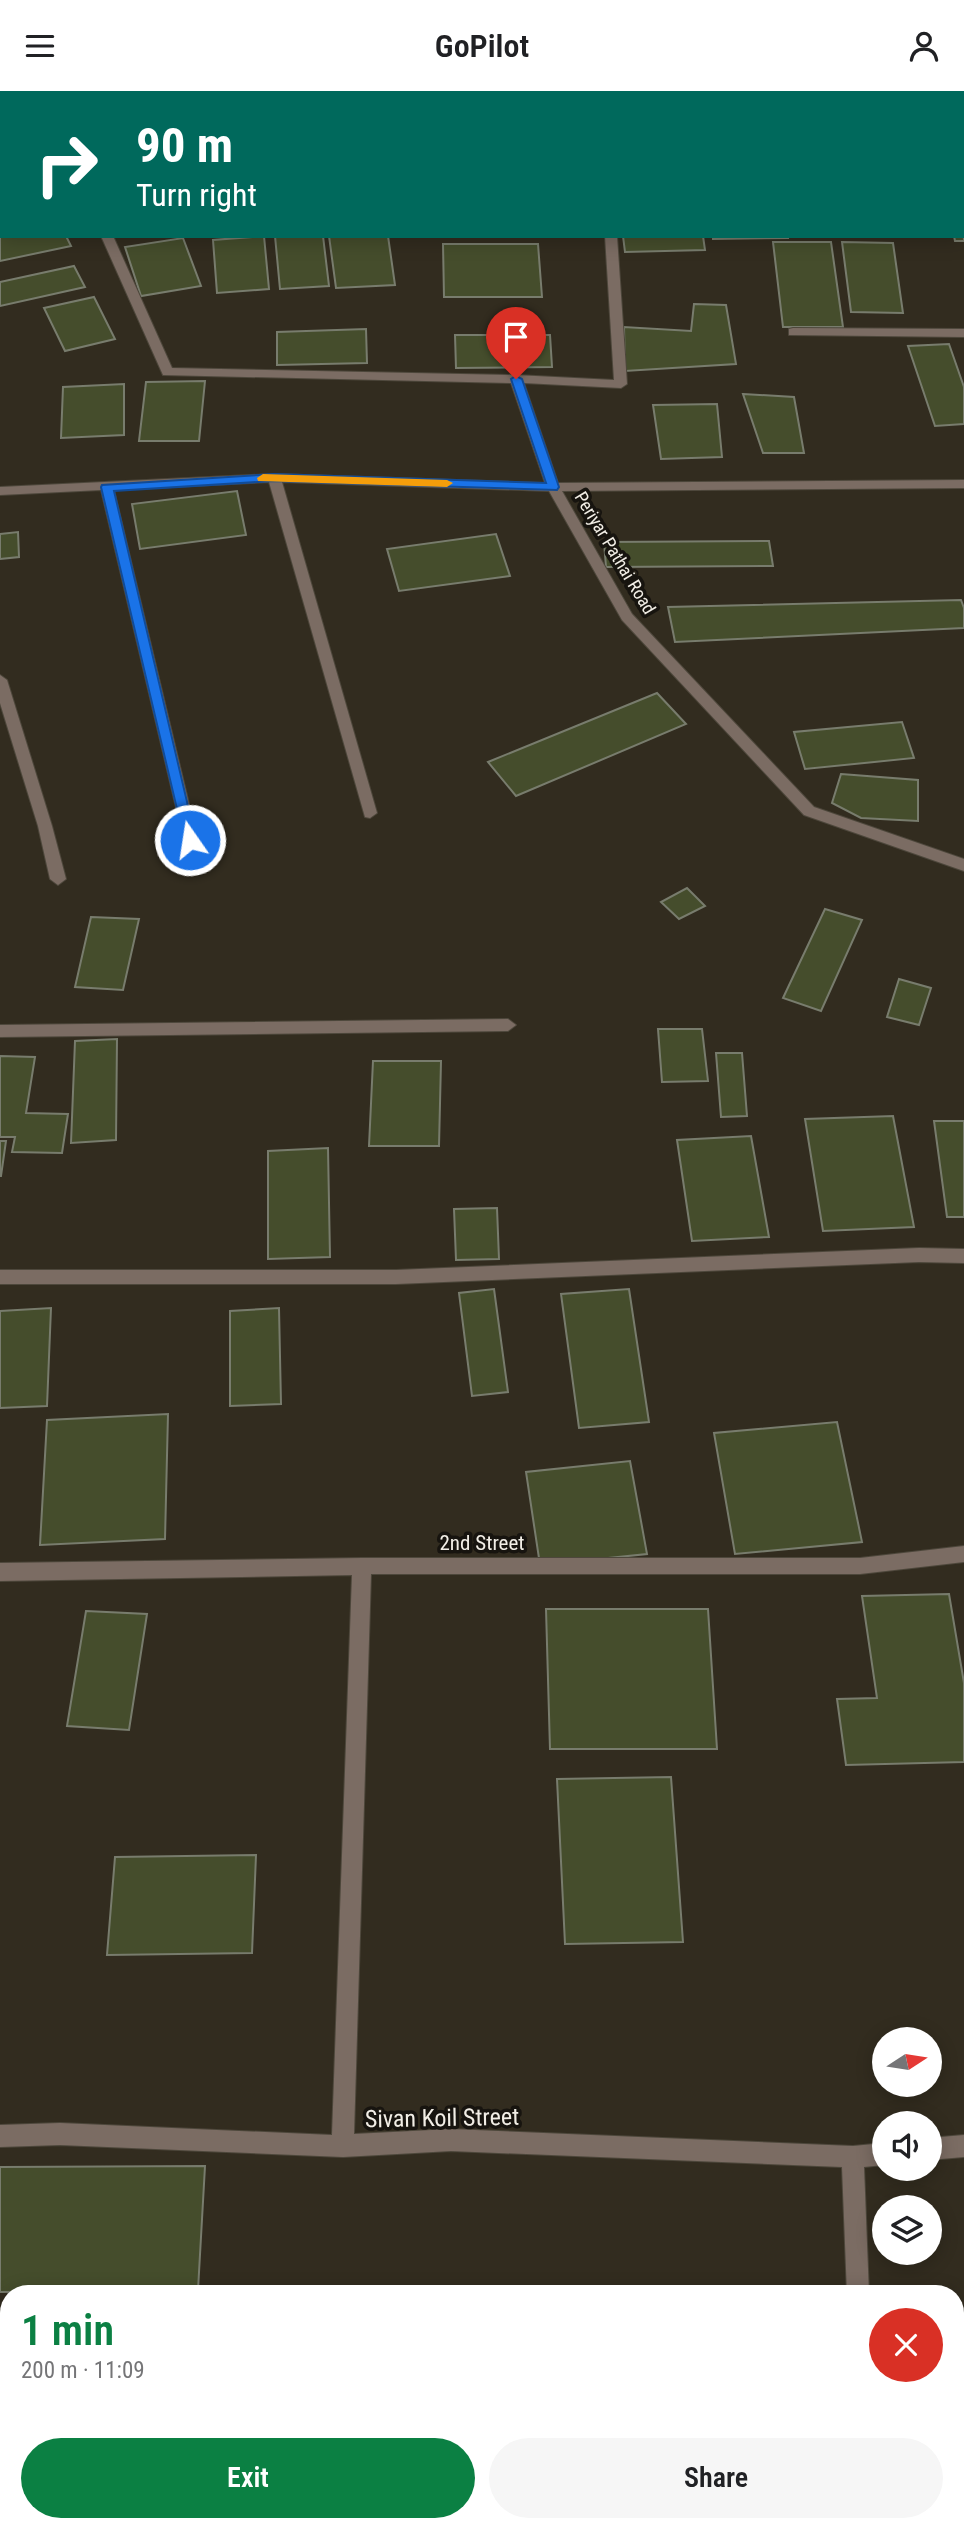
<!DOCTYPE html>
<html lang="en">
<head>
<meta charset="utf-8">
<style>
  :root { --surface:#fff; --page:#f6f6f6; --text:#202124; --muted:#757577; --accent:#0b8043 }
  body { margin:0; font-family:"Roboto Condensed",sans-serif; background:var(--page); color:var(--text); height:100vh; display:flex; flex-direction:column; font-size:26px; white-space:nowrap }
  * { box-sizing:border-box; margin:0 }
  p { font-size:23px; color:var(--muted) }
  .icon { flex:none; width:38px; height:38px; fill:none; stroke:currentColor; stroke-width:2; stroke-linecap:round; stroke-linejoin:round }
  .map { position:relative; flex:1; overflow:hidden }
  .sheet { position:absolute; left:0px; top:2194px; width:964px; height:247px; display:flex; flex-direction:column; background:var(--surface); border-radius:28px 28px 0 0; box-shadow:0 4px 18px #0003 }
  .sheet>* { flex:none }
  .banner { position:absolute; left:0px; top:0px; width:964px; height:147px; box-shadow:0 4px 18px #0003; background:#00695c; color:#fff; overflow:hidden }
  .needle { width:46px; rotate:78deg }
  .buttons { position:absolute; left:872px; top:1936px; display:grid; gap:14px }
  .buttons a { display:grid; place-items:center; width:70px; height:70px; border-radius:50%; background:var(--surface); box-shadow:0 4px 18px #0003; font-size:35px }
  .pin { position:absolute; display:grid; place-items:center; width:60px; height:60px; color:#fff; margin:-72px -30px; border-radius:50% 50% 50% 0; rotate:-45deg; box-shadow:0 0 7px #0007 }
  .pin .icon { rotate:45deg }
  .me { position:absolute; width:77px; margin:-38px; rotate:347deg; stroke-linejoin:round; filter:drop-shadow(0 0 5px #0008) }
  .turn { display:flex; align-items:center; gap:24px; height:147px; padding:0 21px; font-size:32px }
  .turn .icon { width:91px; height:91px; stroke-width:2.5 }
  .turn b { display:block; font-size:49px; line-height:60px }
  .round { display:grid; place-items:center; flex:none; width:74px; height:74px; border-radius:37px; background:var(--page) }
  .summary { display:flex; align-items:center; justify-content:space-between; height:119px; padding:0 21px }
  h1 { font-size:42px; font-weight:600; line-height:52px; color:var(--accent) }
  .cta { display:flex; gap:14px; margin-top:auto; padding:14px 21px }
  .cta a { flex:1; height:80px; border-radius:42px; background:var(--accent); color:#fff; font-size:28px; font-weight:600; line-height:80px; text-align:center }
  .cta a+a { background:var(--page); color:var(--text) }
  header { display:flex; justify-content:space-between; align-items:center; height:91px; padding:0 21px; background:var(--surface); font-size:32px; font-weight:600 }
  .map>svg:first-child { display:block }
  .building { fill:#454d2c; stroke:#787c6d; stroke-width:2 }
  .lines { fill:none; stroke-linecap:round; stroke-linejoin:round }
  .minor-casing { stroke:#4d473b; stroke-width:2 }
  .minor { fill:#7b6c63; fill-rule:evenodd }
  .route { fill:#1a73e8; stroke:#114b97; stroke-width:2 }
  .slow { fill:#f59e0b }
  .labels { text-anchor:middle; stroke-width:7; stroke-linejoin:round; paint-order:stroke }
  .far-street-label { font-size:18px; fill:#f2eee6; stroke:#17140f }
  .street-label { font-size:21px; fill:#f2eee6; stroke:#17140f }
  .near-street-label { font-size:24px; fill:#f2eee6; stroke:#17140f }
</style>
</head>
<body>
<header><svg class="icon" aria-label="menu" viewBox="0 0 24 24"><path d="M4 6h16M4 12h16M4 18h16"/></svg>GoPilot<svg class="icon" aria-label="person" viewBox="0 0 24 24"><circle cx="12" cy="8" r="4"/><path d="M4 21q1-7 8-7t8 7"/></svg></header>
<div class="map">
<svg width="964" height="2440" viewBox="0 0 964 2440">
  <rect width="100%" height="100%" fill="#322c1f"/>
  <g class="building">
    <path d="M962,98L964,150H955L954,145H962Z"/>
    <path d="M0,144L66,145L71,155L0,170Z"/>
    <path d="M264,145L269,198L217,202L213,149Z"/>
    <path d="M275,145H323L329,195L280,198Z"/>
    <path d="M329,145H388L395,194L336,197Z"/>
    <path d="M623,145H703L705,159L625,161Z"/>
    <path d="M713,145H788V147L713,148Z"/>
    <path d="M183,147L201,195L141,205L125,156Z"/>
    <path d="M773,151H831L843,236H783Z"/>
    <path d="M842,151L893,152L903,222L851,221Z"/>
    <path d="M443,153H538L542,206H444Z"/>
    <path d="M74,175L85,196L0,215V191Z"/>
    <path d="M94,206L115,248L65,260L44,217Z"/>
    <path d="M694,213L726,214L736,273L625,280L624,236L691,240Z"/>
    <path d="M366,238L367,272L277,274V241Z"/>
    <path d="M455,244H550L552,276L456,277Z"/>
    <path d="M949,253L964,296V333L935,335L908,255Z"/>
    <path d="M205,290L199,350H139L146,291Z"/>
    <path d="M124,293V344L61,347L63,296Z"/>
    <path d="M743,303L794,306L804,362H763Z"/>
    <path d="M717,313L722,366L661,368L653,314Z"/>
    <path d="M237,400L246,444L140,458L132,413Z"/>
    <path d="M18,441L19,466L0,468V443Z"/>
    <path d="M496,443L510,485L399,500L387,458Z"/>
    <path d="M769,450L773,475L606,476L604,451Z"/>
    <path d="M961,509L964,517V537L675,551L668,516Z"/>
    <path d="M657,602L686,633L516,705L488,671Z"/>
    <path d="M902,631L914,667L805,678L794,641Z"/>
    <path d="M841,683L918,689V730L861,727L832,712Z"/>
    <path d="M687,797L705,815L679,828L661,811Z"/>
    <path d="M825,818L862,829L821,920L783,907Z"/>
    <path d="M91,826L139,828L123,899L75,896Z"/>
    <path d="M899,888L931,897L919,934L887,926Z"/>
    <path d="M658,938H702L708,990L662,991Z"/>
    <path d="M117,948L116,1049L71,1052L75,950Z"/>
    <path d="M716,962H742L747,1025L721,1026Z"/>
    <path d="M0,965L35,966L26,1022L68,1023L62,1062L12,1061L15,1046H0Z"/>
    <path d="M373,970H441L439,1055H369Z"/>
    <path d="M893,1025L914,1136L823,1140L805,1028Z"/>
    <path d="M934,1030H964V1126H947Z"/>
    <path d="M751,1045L769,1146L692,1150L677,1049Z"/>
    <path d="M0,1050H6L1,1085H0Z"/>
    <path d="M328,1057L330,1166L268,1168V1060Z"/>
    <path d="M497,1117L499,1168L456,1169L454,1118Z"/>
    <path d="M494,1198L508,1301L472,1305L459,1202Z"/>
    <path d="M629,1198L649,1331L579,1337L561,1203Z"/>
    <path d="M51,1217L47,1315L0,1317V1220Z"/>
    <path d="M279,1217L281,1313L230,1315V1220Z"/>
    <path d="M168,1323L165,1448L40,1454L47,1329Z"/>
    <path d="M837,1331L862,1451L735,1463L714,1342Z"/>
    <path d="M630,1370L647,1463L540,1474L526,1381Z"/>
    <path d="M949,1503L964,1592V1671L846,1674L837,1608L877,1607L862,1505Z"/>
    <path d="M546,1518H708L717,1658H550Z"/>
    <path d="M86,1520L147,1523L129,1639L67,1635Z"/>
    <path d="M671,1686L683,1851L565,1853L557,1688Z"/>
    <path d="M256,1764L252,1862L107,1864L115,1766Z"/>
    <path d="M205,2075L198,2199L0,2201V2076Z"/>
    <path d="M9,2360V2432H94V2440H0V2361Z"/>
  </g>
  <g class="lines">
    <defs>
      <g id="minor">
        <path d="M36,0H48V2H37Z"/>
        <rect x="594" y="0" width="12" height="2"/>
        <rect x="851" y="0" width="12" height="2"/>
        <rect x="962" y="84" width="2" height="6"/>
        <path d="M101,145H113L172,277L516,284L614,289L605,145H617L627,293L621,297L524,292L558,392L964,389V397L562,400L632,523L814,716L964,768V780L804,724L622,529L549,400L282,391L377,722L370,727L365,726L269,391L114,399L204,776L196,782L191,780L101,399L0,404V396L274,383L545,392L511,292L163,284Z"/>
        <path d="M793,237L964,238V246L789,244V238Z"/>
        <path d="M0,584L7,589L52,735L66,788L58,794L50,788L38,735L0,612Z"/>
        <path d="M508,928L516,934L508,940L0,946V934Z"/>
        <path d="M919,1157L964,1158V1172L919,1171L396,1193H0V1179H396Z"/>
        <path d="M964,1455V1471L860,1483H371L354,2043L451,2038L853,2055L884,2052V2074L864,2076L869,2203H847L842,2076L451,2060L343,2066L60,2054L0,2056V2034L60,2032L332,2044L352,1484L0,1490V1472L362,1467H860Z"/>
        <path d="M964,2044V2066L929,2069V2047Z"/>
        <rect x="854" y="2432" width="24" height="8"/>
      </g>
    </defs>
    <use href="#minor" class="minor-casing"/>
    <use href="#minor" class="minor"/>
  </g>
  <path class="route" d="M516,285L522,288L559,396L557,399L274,390L114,400L196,749L190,754L185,752L101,396L102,394L274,383L546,392L511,288Z"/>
  <path class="slow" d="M263,383L447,389L453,392L447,396L258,390L257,387Z"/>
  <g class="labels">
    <g class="far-street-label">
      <text transform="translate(615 462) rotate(59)" y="6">Periyar Pathai Road</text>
    </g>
    <g class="street-label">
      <text x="482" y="1459">2nd Street</text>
    </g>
    <g class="near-street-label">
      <text transform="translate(442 2027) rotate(-1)" y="8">Sivan Koil Street</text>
    </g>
  </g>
</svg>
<div class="buttons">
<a><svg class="needle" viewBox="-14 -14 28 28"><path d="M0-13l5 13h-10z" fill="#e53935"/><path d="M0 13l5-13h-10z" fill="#757577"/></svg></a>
<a><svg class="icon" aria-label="sound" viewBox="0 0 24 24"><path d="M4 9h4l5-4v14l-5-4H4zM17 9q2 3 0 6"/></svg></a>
<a><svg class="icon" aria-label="layers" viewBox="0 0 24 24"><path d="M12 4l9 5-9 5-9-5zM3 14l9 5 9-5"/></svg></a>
</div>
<div class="pin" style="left:516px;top:288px;background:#d93025"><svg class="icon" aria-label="arrive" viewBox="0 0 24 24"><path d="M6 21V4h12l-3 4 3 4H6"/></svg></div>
<svg class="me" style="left:190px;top:749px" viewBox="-20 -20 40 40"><circle r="17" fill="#1a73e8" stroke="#fff" stroke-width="3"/><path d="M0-11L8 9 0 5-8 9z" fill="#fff"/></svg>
<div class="banner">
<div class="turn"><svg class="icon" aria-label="right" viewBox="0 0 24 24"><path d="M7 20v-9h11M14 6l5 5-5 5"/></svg><div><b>90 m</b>Turn right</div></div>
</div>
<section class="sheet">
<div class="summary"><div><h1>1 min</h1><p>200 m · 11:09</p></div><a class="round" style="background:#d93025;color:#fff"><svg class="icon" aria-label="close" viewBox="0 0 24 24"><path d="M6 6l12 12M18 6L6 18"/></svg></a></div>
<div class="cta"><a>Exit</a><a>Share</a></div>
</section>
</div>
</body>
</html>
